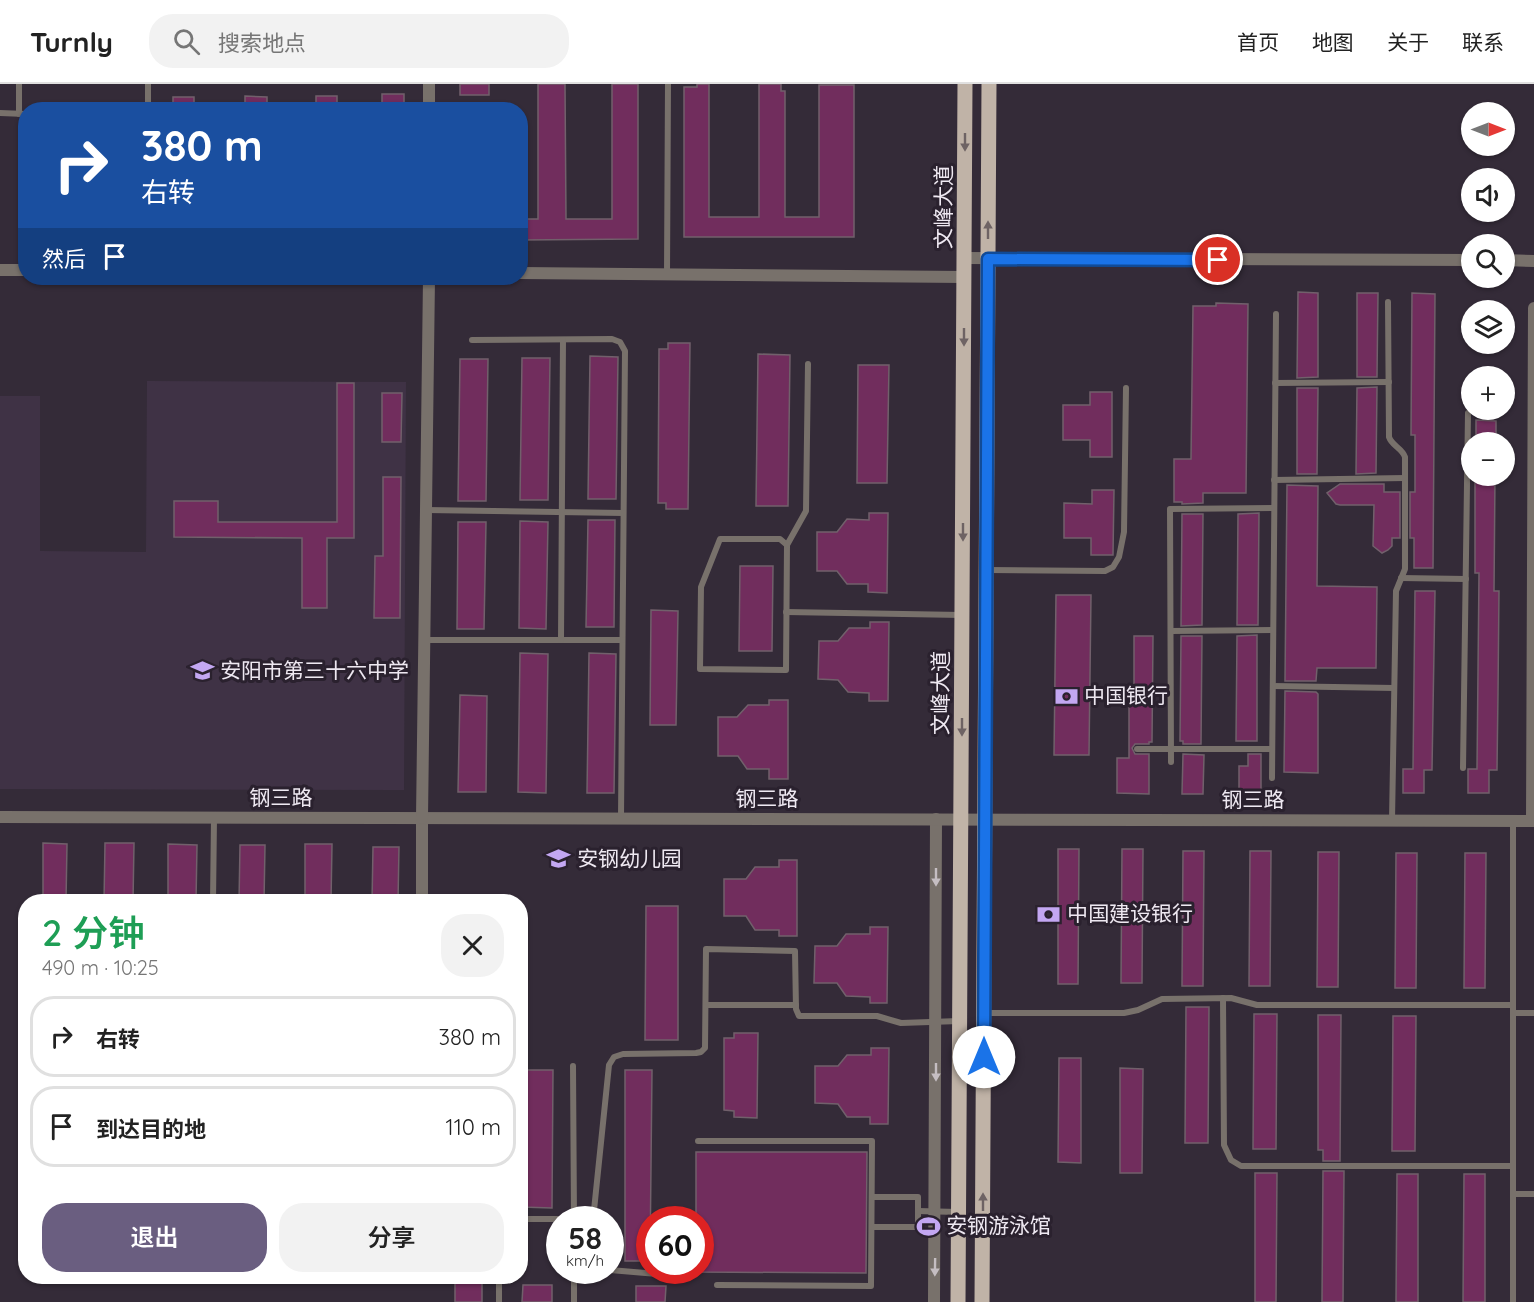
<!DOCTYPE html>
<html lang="zh">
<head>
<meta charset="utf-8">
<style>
  :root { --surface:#fff; --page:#f2f2f2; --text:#222; --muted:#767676; --line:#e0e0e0; --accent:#6a5e80 }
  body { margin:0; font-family:Quicksand,"Noto Sans SC",sans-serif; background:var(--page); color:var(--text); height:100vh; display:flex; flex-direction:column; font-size:22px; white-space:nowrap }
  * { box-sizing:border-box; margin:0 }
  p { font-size:20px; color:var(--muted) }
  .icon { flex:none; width:33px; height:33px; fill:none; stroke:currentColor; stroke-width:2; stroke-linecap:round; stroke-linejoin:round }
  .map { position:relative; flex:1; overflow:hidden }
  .details { position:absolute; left:18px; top:810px; width:510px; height:390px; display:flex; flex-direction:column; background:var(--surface); border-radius:24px; box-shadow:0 2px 4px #0004 }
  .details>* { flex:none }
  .banner { position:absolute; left:18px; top:18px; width:510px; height:183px; border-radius:24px; box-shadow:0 2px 4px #0004; background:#1a4fa0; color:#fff; overflow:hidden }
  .needle { width:39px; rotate:90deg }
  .tools { position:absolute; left:1461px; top:18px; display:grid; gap:12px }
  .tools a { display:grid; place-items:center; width:54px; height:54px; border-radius:50%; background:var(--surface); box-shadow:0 2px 4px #0004; font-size:30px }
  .speed { position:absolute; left:546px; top:1122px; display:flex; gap:12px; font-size:30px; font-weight:700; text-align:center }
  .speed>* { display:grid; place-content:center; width:78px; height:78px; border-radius:50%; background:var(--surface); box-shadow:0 2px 4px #0004; line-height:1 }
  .speed small { font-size:15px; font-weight:400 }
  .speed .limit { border:9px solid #d22; background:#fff; color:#111 }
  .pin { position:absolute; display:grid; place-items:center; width:51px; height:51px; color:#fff; margin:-26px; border:3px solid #fff; border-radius:50%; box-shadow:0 2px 6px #0007 }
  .me { position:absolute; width:66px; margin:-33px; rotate:0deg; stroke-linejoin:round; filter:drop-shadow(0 0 4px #0008) }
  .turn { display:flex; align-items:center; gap:21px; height:126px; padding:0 24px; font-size:27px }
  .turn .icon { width:78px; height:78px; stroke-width:2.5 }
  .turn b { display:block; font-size:42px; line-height:51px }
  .then { display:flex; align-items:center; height:57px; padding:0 24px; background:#0003; gap:12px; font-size:22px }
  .round { display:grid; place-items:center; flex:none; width:63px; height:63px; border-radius:24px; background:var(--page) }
  .headline { display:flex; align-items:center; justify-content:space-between; height:102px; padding:0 24px }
  h1 { font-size:36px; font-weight:600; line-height:45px; color:#1e9e55 }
  .button { display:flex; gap:12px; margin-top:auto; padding:12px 24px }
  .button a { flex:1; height:69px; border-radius:24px; background:var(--accent); color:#fff; font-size:24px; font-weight:600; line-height:69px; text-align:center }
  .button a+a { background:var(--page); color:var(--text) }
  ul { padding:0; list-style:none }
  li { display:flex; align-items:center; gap:18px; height:81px; margin:0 12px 9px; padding:0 12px; border:3px solid var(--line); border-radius:24px }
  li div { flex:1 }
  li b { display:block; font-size:22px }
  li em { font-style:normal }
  header { display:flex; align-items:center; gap:36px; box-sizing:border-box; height:84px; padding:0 30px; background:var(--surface); border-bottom:2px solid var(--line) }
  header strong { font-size:28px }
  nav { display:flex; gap:33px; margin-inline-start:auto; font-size:21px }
  .search { width:420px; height:54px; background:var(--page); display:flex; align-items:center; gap:15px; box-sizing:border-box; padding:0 21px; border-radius:24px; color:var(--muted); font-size:22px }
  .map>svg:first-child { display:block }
  .built { fill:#3f3245 }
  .building { fill:#712d5d; stroke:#71606b; stroke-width:1.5 }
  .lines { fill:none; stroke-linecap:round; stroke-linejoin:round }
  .service { stroke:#78716b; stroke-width:6 }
  .minor { stroke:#78716b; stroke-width:12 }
  .tertiary { stroke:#78716b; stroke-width:12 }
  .primary { stroke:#c0b3a7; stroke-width:15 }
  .oneway { fill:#6e6364 }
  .oneway2 { fill:#c5bec2 }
  .route-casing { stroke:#114b97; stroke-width:15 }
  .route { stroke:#1a73e8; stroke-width:10 }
  .labels { text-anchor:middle; stroke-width:6; stroke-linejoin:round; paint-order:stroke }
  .street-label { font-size:21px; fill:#eee8f1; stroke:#2a212e }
  .poi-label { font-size:21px; fill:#eee8f1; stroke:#2a212e; text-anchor:start }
</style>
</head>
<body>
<header>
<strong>Turnly</strong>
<div class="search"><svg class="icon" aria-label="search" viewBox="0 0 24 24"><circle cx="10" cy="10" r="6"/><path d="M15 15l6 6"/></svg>搜索地点</div>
<nav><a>首页</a><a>地图</a><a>关于</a><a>联系</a></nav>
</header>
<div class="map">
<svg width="1534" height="1218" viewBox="0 0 1534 1218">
  <rect width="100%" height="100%" fill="#342b38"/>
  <path class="built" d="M147,297L406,298L404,706L0,705V312H40V467L146,468Z"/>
  <g class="building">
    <rect x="460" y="0" width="29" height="11"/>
    <path d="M538,0H565L566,135H612V0H638V155L520,156V135H538Z"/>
    <path d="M697,0H709V133H759V0H781V7H785V133H819V1H854V153H684V3H697Z"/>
    <rect x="382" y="10" width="22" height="16"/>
    <path d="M245,12L267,13V26H245Z"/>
    <rect x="316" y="12" width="21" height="14"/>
    <rect x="173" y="13" width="21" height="13"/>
    <path d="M1298,208L1318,209V293L1297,294Z"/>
    <path d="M1357,209H1378L1377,293H1357Z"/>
    <path d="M1412,209L1435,210L1433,484H1414V454H1410V408H1415V351H1411Z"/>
    <path d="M1216,219L1248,220L1246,409H1203V419L1182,420V418H1174V375H1191L1193,222H1216Z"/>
    <path d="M668,259H690L688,425H666V419H658L659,265H668Z"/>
    <path d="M758,270L790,271L788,422H756Z"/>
    <path d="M590,272L618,273L616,415H588Z"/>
    <path d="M522,274H550L548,416H520Z"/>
    <path d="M460,275H488L486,417H458Z"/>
    <path d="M858,281H889L887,399H857Z"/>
    <path d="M337,299H354V454H327V524H302V454L174,453V417H218V438H337Z"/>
    <path d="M1377,303L1376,389L1356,390L1357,304Z"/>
    <path d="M1297,304H1318L1317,390H1297Z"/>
    <path d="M1090,308H1112V373H1090V356H1063V321H1090Z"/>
    <path d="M382,309H402L401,358H382Z"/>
    <path d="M1476,336L1496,337V358H1476Z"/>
    <path d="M1475,392H1495L1494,507H1499L1498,609L1497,686H1489V709H1468V685H1477L1479,489H1475Z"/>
    <path d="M383,393H401L400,534H374L375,472H383Z"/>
    <path d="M1340,400H1384V408H1400V454H1392V462L1388,466L1382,469L1373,462L1374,421H1340L1336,420L1327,409Z"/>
    <path d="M1287,401L1318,402L1317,502L1377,503L1376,584H1317L1316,597H1285Z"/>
    <path d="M1092,406H1114L1113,471H1091V454H1064V419L1092,420Z"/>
    <path d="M869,429H888L887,509L868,508V500H847L837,487H817V448H837L847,435L869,436Z"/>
    <path d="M1259,429L1258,541H1237L1238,430Z"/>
    <path d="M1182,430H1203L1202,541L1181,542Z"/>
    <path d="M588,436H615L614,543H586Z"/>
    <path d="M520,437L548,438L546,545L519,544Z"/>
    <path d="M458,438H486L484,545H457Z"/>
    <path d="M740,482H773L772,567H739Z"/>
    <path d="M1415,507H1435L1432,686H1424V709H1403V685H1413Z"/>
    <path d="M1056,511H1091L1089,671H1054Z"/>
    <path d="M651,526L678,527L676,641H650Z"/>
    <path d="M870,538H889L888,617H869V609L848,608L838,596L818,595L819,557H838L849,544H870Z"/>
    <path d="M1257,551V657H1236L1237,552Z"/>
    <path d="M1134,552H1153L1152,658H1149V660H1135L1132,664L1135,670H1149V710L1117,709V674H1129V603H1134Z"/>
    <path d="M1181,552H1202L1201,660H1183V657H1180Z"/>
    <path d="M520,569L548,570L546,709L518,708Z"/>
    <path d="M589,569L616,570L614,709H587Z"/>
    <path d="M1285,607L1316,608L1318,610V689L1284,688Z"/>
    <path d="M460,611L487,612L486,708H458Z"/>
    <path d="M769,616H788V695H769V685H747L738,672H718V633H737L748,621H769Z"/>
    <path d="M1183,670L1204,671L1203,710H1182Z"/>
    <path d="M1248,670H1261V709H1239V682H1248Z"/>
    <path d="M43,759L67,760L66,818H43Z"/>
    <path d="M105,759H134L133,818H104Z"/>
    <path d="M168,760L197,761L196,818H168Z"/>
    <path d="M305,760H332L331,818H305Z"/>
    <path d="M240,761H265L264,818H239Z"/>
    <path d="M373,763H399L398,818H372Z"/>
    <path d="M1058,765H1079L1078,900H1058Z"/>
    <path d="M1122,765H1143L1142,899H1121Z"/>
    <path d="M1183,767H1204L1203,902H1182Z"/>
    <path d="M1250,767H1271L1270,902H1249Z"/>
    <path d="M1318,768H1339L1338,903H1317Z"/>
    <path d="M1396,769H1417L1416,904H1395Z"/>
    <path d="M1465,769H1486L1485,904H1464Z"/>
    <path d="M779,776H797V852H779V846H755L746,832H724V795H746L755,783H779Z"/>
    <path d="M646,822H678V956H645Z"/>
    <path d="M870,843H888L887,919H870V913L846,912L837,899H814L815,862H837L846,850H870Z"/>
    <path d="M1186,923H1209L1208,1059H1185Z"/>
    <path d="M1254,930H1277L1276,1065H1253Z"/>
    <path d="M1318,931H1341L1340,1077H1323V1066H1318Z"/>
    <path d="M1393,932H1416L1415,1067H1392Z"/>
    <path d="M734,949H758L757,1034L734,1033V1027L724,1026V954H734Z"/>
    <path d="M871,964H889L888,1040H870V1033H847L838,1020L815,1019V982H838L847,971H871Z"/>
    <path d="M1059,974H1081V1079L1058,1078Z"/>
    <path d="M1120,984L1143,985L1142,1089H1120Z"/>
    <path d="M521,986H553L552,1124L521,1123Z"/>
    <path d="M625,986H652L650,1177H625Z"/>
    <path d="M696,1068H867L866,1189L700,1188V1136H696Z"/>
    <path d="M1323,1087H1344L1343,1218H1322Z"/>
    <path d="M1255,1089H1277L1276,1218H1255Z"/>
    <path d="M1397,1090H1418V1218H1396Z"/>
    <path d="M1464,1090H1485V1218H1463Z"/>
    <rect x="455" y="1192" width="27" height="26"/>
    <path d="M523,1201H552V1218H522Z"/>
    <path d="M636,1202H666L665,1218H636Z"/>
  </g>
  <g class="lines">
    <g class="service">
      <path d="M148,26V0"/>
      <path d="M0,29L26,30"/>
      <path d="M19,30V0"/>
      <path d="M667,190L668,0"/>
      <path d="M1388,218L1389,353C1392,362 1402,364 1405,373V485L1396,507L1392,736"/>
      <path d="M472,256L612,255L620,258L625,267L621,734"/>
      <path d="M1275,299L1389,298"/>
      <path d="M1274,396L1405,394"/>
      <path d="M426,426L623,429"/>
      <path d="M720,455H780L787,461L786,586L700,585L701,503Z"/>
      <path d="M787,461L806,427L808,280"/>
      <path d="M987,486L1105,487L1113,483L1119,473L1124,448L1126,304"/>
      <path d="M1401,494L1466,495"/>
      <path d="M786,528L962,531"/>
      <path d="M1171,547L1273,546"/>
      <path d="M425,556H622"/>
      <path d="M561,556L563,256"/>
      <path d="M1273,602L1394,604"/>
      <path d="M1137,665H1272"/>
      <path d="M1171,678L1170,425L1274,424"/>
      <path d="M1463,684L1468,329"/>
      <path d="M1272,694L1276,230"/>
      <path d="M213,818L214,734"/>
      <path d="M1223,914L1224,1061L1231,1076L1241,1082H1513"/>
      <path d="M706,921H796"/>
      <path d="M984,929H1124L1138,926L1162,915L1231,914L1257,921H1513"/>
      <path d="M1513,929H1534"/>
      <path d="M573,982L574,1136"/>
      <path d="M698,1057H872L871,1202L717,1201"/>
      <path d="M1513,1110H1534"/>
      <path d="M872,1113H918V1143H872"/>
      <path d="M918,1127L958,1128"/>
      <path d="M520,1135H574"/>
      <path d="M593,1136L609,981L614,973L623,970L696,969L701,968L705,964L706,865L795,867L796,925L799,932H877L901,939L959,937"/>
      <path d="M574,1186V1218"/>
      <path d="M610,1186L681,1192"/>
      <path d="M499,1192V1218"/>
      <path d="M1513,1218V737"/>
    </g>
    <g class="minor">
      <path d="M964,174L1472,176"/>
      <path d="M1504,176L1534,177"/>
      <path d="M0,186H26"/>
      <path d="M422,734V818"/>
      <path d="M1532,737L1534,224"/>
      <path d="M934,1218L936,735"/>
    </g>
    <g class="tertiary">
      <path d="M429,0V26"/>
      <path d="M520,189L964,193"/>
      <path d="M0,733L1534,737"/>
      <path d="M422,734L429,194"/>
    </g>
    <g class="primary">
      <path d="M958,1218L965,0"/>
      <path d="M982,1218L989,0"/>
    </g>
  </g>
  <defs><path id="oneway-solid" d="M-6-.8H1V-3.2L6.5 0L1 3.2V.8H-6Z" transform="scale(1.5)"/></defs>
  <g class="oneway">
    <use href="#oneway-solid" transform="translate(965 58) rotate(90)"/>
    <use href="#oneway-solid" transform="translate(988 146) rotate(-90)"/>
    <use href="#oneway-solid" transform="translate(964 253) rotate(90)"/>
    <use href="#oneway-solid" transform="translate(963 448) rotate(90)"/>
    <use href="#oneway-solid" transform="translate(962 643) rotate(90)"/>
    <use href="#oneway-solid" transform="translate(983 1118) rotate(-90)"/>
  </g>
  <g class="oneway2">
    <use href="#oneway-solid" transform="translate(936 793) rotate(90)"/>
    <use href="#oneway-solid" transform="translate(936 988) rotate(90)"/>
    <use href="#oneway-solid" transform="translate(935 1183) rotate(91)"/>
  </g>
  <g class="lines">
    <defs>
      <path id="route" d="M984,973L988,175L1218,176"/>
    </defs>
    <use href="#route" class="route-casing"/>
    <use href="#route" class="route"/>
  </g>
  <defs>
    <symbol id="school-bare" viewBox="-9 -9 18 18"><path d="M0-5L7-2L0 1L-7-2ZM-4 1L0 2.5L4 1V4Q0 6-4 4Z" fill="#c3a7f2" stroke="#2a212e" stroke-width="2.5" paint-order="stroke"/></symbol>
    <symbol id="bank-bare" viewBox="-9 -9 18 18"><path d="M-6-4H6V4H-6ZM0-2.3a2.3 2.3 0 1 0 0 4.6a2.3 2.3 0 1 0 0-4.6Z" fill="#c3a7f2" stroke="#2a212e" stroke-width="2.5" paint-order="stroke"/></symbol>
    <symbol id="stadium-bare" viewBox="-9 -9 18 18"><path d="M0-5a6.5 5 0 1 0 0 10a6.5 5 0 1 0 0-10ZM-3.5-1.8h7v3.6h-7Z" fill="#c3a7f2" stroke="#2a212e" stroke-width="2.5" paint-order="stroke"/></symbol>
  </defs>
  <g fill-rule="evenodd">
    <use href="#school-bare" x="186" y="570" width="33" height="33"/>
    <use href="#bank-bare" x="1050" y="596" width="33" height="33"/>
    <use href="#school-bare" x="542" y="758" width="33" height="33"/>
    <use href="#bank-bare" x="1032" y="814" width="33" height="33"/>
    <use href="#stadium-bare" x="912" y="1126" width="33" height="33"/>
  </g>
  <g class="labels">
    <g class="street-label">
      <text transform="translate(944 123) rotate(-90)" y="7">文峰大道</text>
      <text transform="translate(941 609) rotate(-90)" y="7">文峰大道</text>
      <text x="281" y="721">钢三路</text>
      <text x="767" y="722">钢三路</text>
      <text x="1253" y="723">钢三路</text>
    </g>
    <g class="poi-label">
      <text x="220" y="594">安阳市第三十六中学</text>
      <text x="1084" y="619">中国银行</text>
      <text x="577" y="782">安钢幼儿园</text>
      <text x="1067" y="837">中国建设银行</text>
      <text x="946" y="1149">安钢游泳馆</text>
    </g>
  </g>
</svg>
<div class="tools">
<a><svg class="needle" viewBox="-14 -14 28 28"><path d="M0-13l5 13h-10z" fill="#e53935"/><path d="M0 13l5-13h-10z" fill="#767676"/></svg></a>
<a><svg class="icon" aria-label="sound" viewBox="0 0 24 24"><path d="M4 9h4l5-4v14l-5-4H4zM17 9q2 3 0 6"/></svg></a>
<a><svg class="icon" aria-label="search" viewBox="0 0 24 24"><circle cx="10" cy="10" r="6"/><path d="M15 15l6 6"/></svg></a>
<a><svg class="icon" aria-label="layers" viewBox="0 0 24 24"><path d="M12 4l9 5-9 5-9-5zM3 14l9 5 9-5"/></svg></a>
<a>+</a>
<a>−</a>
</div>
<div class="speed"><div>58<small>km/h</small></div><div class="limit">60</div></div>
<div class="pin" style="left:1218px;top:176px;background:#d93025"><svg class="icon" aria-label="arrive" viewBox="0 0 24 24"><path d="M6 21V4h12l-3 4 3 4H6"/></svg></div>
<svg class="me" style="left:984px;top:973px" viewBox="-20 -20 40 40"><circle r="19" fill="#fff"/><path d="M0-13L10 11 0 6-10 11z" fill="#1a73e8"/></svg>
<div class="banner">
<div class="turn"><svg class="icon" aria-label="right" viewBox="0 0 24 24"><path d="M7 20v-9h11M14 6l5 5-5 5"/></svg><div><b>380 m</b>右转</div></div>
<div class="then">然后<svg class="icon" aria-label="arrive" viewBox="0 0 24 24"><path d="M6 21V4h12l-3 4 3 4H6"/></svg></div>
</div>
<section class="details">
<div class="headline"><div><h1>2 分钟</h1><p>490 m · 10:25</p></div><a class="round"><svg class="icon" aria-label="close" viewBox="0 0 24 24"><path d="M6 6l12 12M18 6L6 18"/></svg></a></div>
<ul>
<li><svg class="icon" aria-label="right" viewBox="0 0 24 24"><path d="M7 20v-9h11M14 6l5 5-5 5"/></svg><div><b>右转</b></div><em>380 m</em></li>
<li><svg class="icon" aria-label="arrive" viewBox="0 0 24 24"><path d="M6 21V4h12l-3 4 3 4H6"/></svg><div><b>到达目的地</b></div><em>110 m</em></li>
</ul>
<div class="button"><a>退出</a><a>分享</a></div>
</section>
</div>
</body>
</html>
